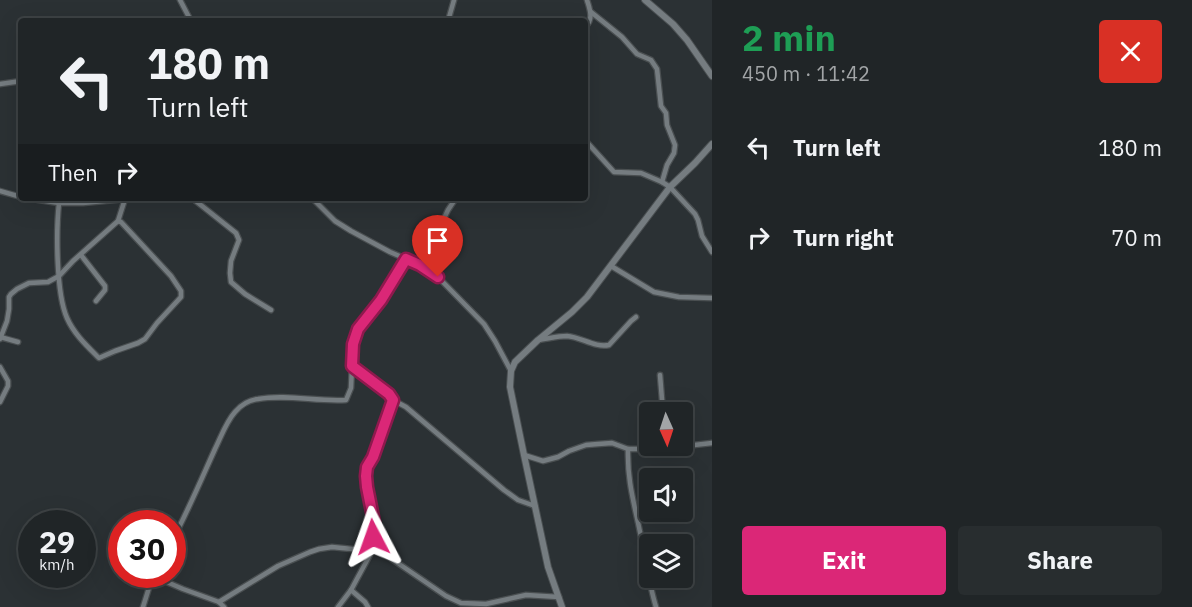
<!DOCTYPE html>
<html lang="en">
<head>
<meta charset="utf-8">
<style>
  :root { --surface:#202527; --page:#282d2f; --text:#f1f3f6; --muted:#a2a5a7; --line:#3d4244; --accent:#db2777 }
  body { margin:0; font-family:"IBM Plex Sans",sans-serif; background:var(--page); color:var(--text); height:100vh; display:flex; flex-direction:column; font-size:22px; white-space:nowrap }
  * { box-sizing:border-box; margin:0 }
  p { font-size:20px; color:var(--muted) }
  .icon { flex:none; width:33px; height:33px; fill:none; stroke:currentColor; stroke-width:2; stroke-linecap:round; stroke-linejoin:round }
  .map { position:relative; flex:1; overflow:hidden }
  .drawer { display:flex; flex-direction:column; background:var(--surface); width:480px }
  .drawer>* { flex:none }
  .hud { position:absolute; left:18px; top:18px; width:570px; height:183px; border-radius:6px; box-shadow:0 6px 24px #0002,0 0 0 2px var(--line); background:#202527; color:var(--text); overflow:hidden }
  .needle { width:39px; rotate:177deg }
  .buttons { position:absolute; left:639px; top:402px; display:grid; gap:12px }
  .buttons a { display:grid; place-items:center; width:54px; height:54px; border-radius:6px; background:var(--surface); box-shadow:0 6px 24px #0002,0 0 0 2px var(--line); font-size:30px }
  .speed { position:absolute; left:18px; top:510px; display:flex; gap:12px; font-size:30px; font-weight:700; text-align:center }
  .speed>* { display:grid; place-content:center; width:78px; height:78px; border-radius:50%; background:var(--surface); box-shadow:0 6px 24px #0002,0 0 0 2px var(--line); line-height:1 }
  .speed small { font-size:15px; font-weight:400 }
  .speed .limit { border:9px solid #d22; background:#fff; color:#111 }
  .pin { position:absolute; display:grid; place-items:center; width:51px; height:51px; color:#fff; margin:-62px -26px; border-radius:50% 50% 50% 0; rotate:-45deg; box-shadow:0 0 6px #0007 }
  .pin .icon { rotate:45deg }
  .me { position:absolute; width:66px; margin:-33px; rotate:356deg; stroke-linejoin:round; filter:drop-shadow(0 0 4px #0008) }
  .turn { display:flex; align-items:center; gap:21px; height:126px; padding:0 30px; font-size:27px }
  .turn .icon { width:78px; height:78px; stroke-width:2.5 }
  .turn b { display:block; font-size:42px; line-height:51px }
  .then { display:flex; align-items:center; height:57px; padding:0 30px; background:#0003; gap:12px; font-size:22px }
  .round { display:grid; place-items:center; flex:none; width:63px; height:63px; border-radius:6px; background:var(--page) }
  .head { display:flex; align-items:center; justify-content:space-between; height:102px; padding:0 30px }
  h1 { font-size:36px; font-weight:700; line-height:45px; color:#1e9e55 }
  .cta { display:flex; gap:12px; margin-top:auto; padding:12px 30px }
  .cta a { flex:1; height:69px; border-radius:6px; background:var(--accent); color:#fff; font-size:24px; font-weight:700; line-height:69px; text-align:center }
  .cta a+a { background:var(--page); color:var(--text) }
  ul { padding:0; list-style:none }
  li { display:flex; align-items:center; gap:18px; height:90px; padding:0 30px }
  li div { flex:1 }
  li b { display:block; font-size:22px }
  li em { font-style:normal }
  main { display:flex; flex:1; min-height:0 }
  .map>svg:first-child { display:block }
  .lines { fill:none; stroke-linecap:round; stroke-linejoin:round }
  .minor-casing { stroke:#4a4f51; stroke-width:7 }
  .tertiary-casing { stroke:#4a4f51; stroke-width:8 }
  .minor { stroke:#757c80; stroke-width:4.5 }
  .tertiary { stroke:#757c80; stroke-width:6 }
  .route-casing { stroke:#8e194d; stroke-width:15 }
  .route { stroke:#db2777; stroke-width:10 }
</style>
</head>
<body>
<main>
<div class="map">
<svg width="712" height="607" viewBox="0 0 712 607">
  <rect width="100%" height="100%" fill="#2b3134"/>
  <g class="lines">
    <defs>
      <g id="minor">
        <path d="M180,0L191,21"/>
        <path d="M591,12L622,37L637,54L651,60L657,69L661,106L666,113L667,125L675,145L674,153L667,165L662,182"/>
        <path d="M448,21L454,0"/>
        <path d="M585,27C594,19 590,10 587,0"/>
        <path d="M0,84L21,81"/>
        <path d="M585,140L614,172L641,173L662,182L670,187L695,214L698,220L702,236L712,252"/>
        <path d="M0,191L21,197"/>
        <path d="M26,198L59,203H83L125,199"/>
        <path d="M192,198L236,233L239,240L231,261L230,273L231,282L245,294L271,310"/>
        <path d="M312,198L335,221L351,231L390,252L420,265L438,277L484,324L495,341L511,371"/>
        <path d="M59,203C56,231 56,293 67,318C74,334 87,346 99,358L115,351L138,343L145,339L157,323L181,297V291L171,276L121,222L118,221"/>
        <path d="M81,255L105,286V290L96,301"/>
        <path d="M420,265L431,246L448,210L456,198"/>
        <path d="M611,266L654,292L679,297L712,298"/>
        <path d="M0,337L18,342"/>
        <path d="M0,339L7,321L9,309V297L11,294L17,289L29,283L48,282L59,276L73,261L118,221L125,199L135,198"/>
        <path d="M538,340C547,339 557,336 567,336C581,337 595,348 609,345L631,321L636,317"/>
        <path d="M352,365L389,394L393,400L406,407L504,490L518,500L535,506"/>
        <path d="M0,367L8,381V386L0,402"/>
        <path d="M660,375L663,412"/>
        <path d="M628,449C627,482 635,506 641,537C646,561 649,584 656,607"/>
        <path d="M524,455L543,461L558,457L569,451L586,445L598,444L612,443L628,449H640L668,448L712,443"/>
        <path d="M172,541C188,511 201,480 215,449C221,437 226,422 235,412C241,405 249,400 258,399C288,394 317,402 346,400L351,388L353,344L358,329L380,300L406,259"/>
        <path d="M153,576L183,589L219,602L224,607"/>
        <path d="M351,590L365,602L368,607"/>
        <path d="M219,602L278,566L310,552L319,549L332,547L372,551L386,555L446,596L461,603L486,604L526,595L559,597"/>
        <path d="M143,607L153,575"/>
        <path d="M338,607L351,590L372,551L374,522L367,487L366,476L367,467L373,457L393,400"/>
      </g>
      <g id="tertiary">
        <path d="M645,0L673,24L687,40L712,76"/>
        <path d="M562,607L548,567L524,455L510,387L511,371L515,362L538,340L572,312L587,297L670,187L695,163L712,144"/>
      </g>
    </defs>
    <use href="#minor" class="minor-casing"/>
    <use href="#tertiary" class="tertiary-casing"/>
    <use href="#minor" class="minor"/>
    <use href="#tertiary" class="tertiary"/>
  </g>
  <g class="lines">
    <defs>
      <path id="route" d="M373,537L374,522L367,487L366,476L367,467L373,457L393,400L389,394L352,366L353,344L358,329L381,300L406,259L420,265L438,277"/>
    </defs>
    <use href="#route" class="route-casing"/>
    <use href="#route" class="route"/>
  </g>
</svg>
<div class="buttons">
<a><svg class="needle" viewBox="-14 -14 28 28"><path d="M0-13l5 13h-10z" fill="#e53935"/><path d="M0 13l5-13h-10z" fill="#a2a5a7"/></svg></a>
<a><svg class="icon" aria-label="sound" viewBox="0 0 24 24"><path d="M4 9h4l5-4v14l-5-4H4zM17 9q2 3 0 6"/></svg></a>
<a><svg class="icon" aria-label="layers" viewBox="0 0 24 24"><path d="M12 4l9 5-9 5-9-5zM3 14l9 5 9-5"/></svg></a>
</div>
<div class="speed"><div>29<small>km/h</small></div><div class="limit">30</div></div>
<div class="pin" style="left:438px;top:277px;background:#d93025"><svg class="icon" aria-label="arrive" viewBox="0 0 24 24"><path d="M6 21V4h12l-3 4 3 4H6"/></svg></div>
<svg class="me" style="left:373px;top:537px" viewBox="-20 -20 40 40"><path d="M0-17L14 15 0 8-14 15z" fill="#db2777" stroke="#fff" stroke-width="4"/></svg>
<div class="hud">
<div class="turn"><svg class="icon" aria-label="left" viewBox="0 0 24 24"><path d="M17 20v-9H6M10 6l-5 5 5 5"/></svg><div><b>180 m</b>Turn left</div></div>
<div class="then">Then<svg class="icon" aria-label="right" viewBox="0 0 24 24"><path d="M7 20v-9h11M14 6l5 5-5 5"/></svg></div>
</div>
</div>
<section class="drawer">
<div class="head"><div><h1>2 min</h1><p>450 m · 11:42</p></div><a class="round" style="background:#d93025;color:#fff"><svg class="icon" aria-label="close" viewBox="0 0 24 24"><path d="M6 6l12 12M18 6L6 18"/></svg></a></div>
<ul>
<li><svg class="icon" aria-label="left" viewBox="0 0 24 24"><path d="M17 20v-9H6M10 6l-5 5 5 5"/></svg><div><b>Turn left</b></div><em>180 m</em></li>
<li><svg class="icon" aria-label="right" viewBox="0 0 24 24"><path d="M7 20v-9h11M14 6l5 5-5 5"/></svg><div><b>Turn right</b></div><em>70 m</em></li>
</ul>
<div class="cta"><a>Exit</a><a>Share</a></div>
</section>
</main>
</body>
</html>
